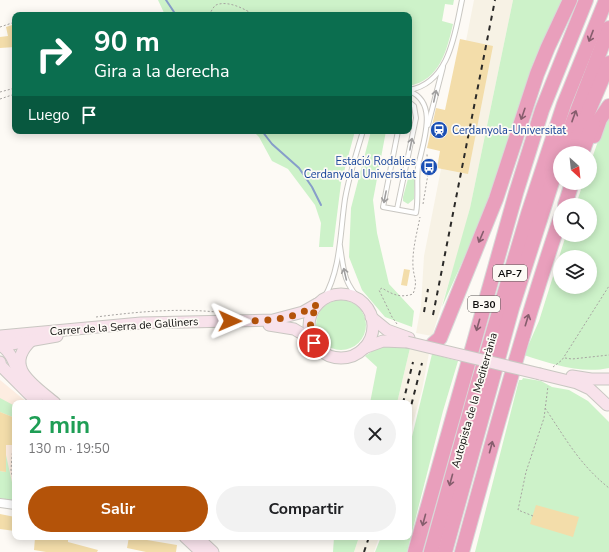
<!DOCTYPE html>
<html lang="es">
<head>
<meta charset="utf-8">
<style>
  :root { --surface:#fff; --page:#f2f2f2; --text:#202124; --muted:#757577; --accent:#b45309 }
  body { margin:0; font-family:"Nunito Sans",sans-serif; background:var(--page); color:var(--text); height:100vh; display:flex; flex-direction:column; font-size:15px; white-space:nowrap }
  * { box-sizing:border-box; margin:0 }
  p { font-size:13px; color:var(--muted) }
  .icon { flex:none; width:22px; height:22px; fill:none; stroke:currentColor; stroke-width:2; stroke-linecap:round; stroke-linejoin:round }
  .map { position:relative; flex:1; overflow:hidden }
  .side { position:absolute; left:12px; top:400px; width:400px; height:140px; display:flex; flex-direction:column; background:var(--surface); border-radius:8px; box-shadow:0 2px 10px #0003 }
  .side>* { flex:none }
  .guide { position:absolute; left:12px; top:12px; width:400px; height:122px; border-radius:8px; box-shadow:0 2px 10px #0003; background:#0b6e4f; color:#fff; overflow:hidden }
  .needle { width:26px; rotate:153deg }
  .fabs { position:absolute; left:553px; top:146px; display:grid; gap:8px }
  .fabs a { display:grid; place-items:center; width:44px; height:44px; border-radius:50%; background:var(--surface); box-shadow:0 2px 10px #0003; font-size:20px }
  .pin { position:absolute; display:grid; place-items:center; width:34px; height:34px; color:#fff; margin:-17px; border:2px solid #fff; border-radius:50%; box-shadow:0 1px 4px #0007 }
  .me { position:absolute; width:44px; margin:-22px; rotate:91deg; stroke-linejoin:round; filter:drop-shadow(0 0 3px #0008) }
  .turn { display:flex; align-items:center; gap:14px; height:84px; padding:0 16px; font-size:18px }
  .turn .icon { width:52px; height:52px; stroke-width:2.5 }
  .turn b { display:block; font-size:28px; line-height:34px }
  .then { display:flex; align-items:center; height:38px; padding:0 16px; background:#0003; gap:8px; font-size:15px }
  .round { display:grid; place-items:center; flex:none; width:42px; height:42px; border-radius:21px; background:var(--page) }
  .overview { display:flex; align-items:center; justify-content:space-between; height:68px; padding:0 16px }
  h1 { font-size:24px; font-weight:700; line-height:30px; color:#1e9e55 }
  .button { display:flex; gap:8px; margin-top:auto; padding:8px 16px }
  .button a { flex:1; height:46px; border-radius:24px; background:var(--accent); color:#fff; font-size:16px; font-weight:700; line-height:46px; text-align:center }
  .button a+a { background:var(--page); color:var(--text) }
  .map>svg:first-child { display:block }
  .built { fill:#f7f2e5 }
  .education { fill:#fdede1 }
  .green { fill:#cdf2c9; fill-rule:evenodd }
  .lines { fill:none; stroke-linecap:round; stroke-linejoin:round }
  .stream { stroke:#879eca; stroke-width:2 }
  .building { fill:#f3ddaa }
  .lane-casing { stroke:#c9c7c2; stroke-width:6 }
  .street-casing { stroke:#c9c7c2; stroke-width:10 }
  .secondary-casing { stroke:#c9c7c2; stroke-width:13 }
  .highway-casing { stroke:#d8d8d8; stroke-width:16 }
  .path { stroke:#a7a4a1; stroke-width:1; stroke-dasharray:2 2; stroke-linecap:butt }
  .lane { stroke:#fff; stroke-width:4 }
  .street { stroke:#fff; stroke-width:8 }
  .secondary { stroke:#f8e2eb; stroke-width:11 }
  .highway { stroke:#e99fbc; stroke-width:14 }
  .rail { stroke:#2b2a28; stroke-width:2; stroke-dasharray:5 5; stroke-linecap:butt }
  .secondary-bridge-casing { stroke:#c9c7c2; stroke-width:13; stroke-linecap:butt }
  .secondary-bridge { stroke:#f8e2eb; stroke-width:11 }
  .oneway { stroke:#865d6d }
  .oneway2 { stroke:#9f9e9e }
  .route { stroke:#b45309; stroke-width:7; stroke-dasharray:0 12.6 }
  .labels { text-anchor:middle; stroke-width:3.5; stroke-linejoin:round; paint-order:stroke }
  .shield { fill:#fdfaf5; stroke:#565452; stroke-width:1 }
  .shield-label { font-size:10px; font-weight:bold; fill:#0e0d0c }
  .transit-label { font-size:11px; fill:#164399; stroke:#fdfaf5; text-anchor:start }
  .street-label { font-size:11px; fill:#0e0d0c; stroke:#fdfaf5 }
</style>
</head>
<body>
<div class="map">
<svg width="609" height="552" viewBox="0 0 609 552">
  <rect width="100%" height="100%" fill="#fdfaf5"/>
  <g class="built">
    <path d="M474,0H513L470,208L460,247L432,336L416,333L421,306L424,256Z"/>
    <path d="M410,348L429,353L422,390L409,438V403H397Z"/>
    <path d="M359,537H379L374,552H354Z"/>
  </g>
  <path class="education" d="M0,380L28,403H15V501L0,498Z"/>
  <g class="green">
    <path d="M158,0H454L453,5L445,4L442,21L453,24C447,50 440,80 409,86V15H165Z"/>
    <path d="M513,0H562L534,61L482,218L442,307L470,208Z"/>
    <path d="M609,116V368C581,374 551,364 524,355L539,321L566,235H590V205H576L583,183H590V164L603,127ZM560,257H590V287H560Z"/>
    <path d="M253,131H355L341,183L333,247H319L321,223L315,205L288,169L272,161L259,137Z"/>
    <path d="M371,131H386L373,200L377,233L389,284L414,311L412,327L385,317L362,290L349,257L351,208Z"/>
    <path d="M409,175L415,176L414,199L408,204L403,201V197Z"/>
    <circle cx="341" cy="325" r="25"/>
    <path d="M380,346L410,348L397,403H370L377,367L365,356Z"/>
    <path d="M432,354L458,361L443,411L407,552H375L381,537H409V449Z"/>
    <path d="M523,378L541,381L552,387L569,390L588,401L609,422V552H475L519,380H522Z"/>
    <path d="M0,398L15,406V418L0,412Z"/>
    <path d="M6,455L15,496V501L0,498V471L6,472Z"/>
    <path d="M334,537H359L354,552H333Z"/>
  </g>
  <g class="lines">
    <g class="stream">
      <path d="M166,0L176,15"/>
      <path d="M262,131L272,144L299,168L312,187L321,205"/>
    </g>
  </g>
  <g class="building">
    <path d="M15,24V47L0,48V37L8,36L6,27Z"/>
    <path d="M460,39L493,46L468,174L437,168L440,151L427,148L436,108L445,110Z"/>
    <path d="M404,269L410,270L407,286L401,285Z"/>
    <path d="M0,412L15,418V445H6V472L0,471Z"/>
    <path d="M536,505L579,517L573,537L530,524Z"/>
    <path d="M0,514L15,517V531L0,529Z"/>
    <path d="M39,537L68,539V542L98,550L97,552H46L34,550L35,538L39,539Z"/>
    <path d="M129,537L177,545L176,552H146L127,548Z"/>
  </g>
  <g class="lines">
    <defs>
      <g id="lane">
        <path d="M409,90C450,83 455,32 462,0"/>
        <path d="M428,125L443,67"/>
        <path d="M398,131L383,207L416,213C419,197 416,182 418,167C422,144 440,103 409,91"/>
        <path d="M397,209L416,118L414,106L409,102"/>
        <path d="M340,246C344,271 343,281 360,300"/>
        <path d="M324,298C341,269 340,232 345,199C349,176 356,154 363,131"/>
      </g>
      <path id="street" d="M0,503L15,505"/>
      <g id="secondary">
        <circle cx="341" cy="326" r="32"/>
        <path d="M371,317L387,330L409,338"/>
        <path d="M269,325L294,329L311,339"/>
        <path d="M0,336L141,323L273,320L303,312L317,304"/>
        <path d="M32,340C2,367 34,385 55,403"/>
        <path d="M0,345C10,350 14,362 18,372"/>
        <path d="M0,346L57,336"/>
        <path d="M364,348L383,341L407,342"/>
        <path d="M0,362L1,366L38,403"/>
        <path d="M540,374L577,383L590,389L607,405"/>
        <path d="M572,376L591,379H609"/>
        <path d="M185,537L201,552"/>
        <path d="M197,537L213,552"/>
      </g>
      <g id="highway">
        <path d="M594,136L600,119L609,106"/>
        <path d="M561,153L609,28"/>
        <path d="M571,153L609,63"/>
        <path d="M582,153L593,123"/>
        <path d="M565,205L572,183"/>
        <path d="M433,344L440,338L496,199L537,74L548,47L570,0"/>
        <path d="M415,552L516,193L542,110L586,0"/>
        <path d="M431,552L478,383L528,214L564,104L606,0"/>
        <path d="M445,552L512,308L560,157"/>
        <path d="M462,552C493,440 523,329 560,219"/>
      </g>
    </defs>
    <use href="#lane" class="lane-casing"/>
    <use href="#street" class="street-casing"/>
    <use href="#secondary" class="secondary-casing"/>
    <use href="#highway" class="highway-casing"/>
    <g class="path">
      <path d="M209,15C211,12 213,7 216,5C228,0 245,9 254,15"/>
      <path d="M0,27L15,22"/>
      <path d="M0,92L15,88"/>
      <path d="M0,99L15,94"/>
      <path d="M423,204L428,174L427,154"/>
      <path d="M366,299L374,309"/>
      <path d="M96,317C136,312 176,308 216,312"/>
      <path d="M397,324L392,317L379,290L382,288C393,295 401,298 413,294C418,281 414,279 413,267C412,250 417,233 420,217"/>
      <path d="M565,358L572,359L609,355"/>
      <path d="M553,367L562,360L609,286"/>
      <path d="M545,408C566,439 579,464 609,488"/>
      <path d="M13,445L11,470L15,489"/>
      <path d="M533,516L518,510L526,472L544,418L548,386"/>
    </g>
    <use href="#lane" class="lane"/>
    <use href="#street" class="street"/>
    <use href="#secondary" class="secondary"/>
    <use href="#highway" class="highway"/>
    <g class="rail">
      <path d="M424,312L428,289"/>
      <path d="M433,315L495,0"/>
      <path d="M403,403L413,362"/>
      <path d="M409,414L422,363"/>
      <path d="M364,552L369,537"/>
    </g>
    <defs>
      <path id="secondary-bridge" d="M407,342L540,374"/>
    </defs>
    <use href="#secondary-bridge" class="secondary-bridge-casing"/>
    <use href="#secondary-bridge" class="secondary-bridge"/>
  </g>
  <defs><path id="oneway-shaft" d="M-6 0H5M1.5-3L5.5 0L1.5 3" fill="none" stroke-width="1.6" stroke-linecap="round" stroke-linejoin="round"/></defs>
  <g class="oneway">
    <use href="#oneway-shaft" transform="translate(591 36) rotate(111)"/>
    <use href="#oneway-shaft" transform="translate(523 114) rotate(109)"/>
    <use href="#oneway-shaft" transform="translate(574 116) rotate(-70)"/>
    <use href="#oneway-shaft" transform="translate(481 237) rotate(113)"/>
    <use href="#oneway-shaft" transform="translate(527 320) rotate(-73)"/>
    <use href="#oneway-shaft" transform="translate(478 325) rotate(106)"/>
    <use href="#oneway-shaft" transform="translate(491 447) rotate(-75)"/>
    <use href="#oneway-shaft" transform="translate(451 480) rotate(105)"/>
    <use href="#oneway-shaft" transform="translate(424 520) rotate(105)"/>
  </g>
  <g class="oneway2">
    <use href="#oneway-shaft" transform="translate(435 96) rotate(-78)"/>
    <use href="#oneway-shaft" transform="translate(411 144) rotate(-79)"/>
    <use href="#oneway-shaft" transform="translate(385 197) rotate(101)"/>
    <use href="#oneway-shaft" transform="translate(345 274) rotate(-103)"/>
  </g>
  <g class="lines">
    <path class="route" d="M230,321C262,321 290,322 318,304C311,316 307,330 314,343"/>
  </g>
  <defs>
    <symbol id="station-disc" viewBox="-11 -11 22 22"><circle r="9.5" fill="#1a4fb4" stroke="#fdfaf5"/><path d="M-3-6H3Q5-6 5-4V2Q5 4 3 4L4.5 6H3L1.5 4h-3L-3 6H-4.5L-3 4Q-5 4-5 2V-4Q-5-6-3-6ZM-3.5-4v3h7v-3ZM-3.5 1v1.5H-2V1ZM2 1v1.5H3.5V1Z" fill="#fff"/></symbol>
    <symbol id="bus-disc" viewBox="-11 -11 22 22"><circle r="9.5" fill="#1a4fb4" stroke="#fdfaf5"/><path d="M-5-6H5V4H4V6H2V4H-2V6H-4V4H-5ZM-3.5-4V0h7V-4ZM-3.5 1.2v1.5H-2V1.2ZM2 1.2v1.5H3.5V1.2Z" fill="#fff"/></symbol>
  </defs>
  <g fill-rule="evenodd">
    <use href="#station-disc" x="429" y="120" width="20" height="20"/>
    <use href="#bus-disc" x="419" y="157" width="20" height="20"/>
  </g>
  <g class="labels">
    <g class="shield">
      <rect x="493" y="265" width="34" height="16" rx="3"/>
      <rect x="468" y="296" width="32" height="16" rx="3"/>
    </g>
    <g class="shield-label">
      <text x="510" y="277">AP-7</text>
      <text x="484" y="308">B-30</text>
    </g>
    <g class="transit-label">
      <text x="452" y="134">Cerdanyola-Universitat</text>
      <text x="416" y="165" text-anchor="end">Estació Rodalies<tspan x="416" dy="13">Cerdanyola Universitat</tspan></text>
    </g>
    <g class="street-label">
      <text transform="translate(124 326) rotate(-4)" y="4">Carrer de la Serra de Galliners</text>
      <text transform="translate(474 400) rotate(-74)" y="4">Autopista de la Mediterrània</text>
    </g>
  </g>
</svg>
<div class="fabs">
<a><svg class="needle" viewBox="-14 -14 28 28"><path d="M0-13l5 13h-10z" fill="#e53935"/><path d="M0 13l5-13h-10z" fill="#757577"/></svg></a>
<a><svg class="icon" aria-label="search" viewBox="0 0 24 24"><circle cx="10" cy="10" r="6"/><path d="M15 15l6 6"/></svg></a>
<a><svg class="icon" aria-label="layers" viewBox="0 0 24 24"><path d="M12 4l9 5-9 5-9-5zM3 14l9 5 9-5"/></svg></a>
</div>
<div class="pin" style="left:314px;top:343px;background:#d93025"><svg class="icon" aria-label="arrive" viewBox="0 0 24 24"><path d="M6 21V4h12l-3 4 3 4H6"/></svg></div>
<svg class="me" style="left:230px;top:321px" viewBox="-20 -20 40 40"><path d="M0-17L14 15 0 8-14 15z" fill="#b45309" stroke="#fff" stroke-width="4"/></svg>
<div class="guide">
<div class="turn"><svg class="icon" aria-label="right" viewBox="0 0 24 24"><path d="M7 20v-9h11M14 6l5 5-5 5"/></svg><div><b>90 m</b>Gira a la derecha</div></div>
<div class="then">Luego<svg class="icon" aria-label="arrive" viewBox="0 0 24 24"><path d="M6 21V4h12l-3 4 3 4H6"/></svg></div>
</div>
<section class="side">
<div class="overview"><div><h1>2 min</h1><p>130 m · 19:50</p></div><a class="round"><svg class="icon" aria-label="close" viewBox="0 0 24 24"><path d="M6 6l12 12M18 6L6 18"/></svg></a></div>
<div class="button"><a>Salir</a><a>Compartir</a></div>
</section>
</div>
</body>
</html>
